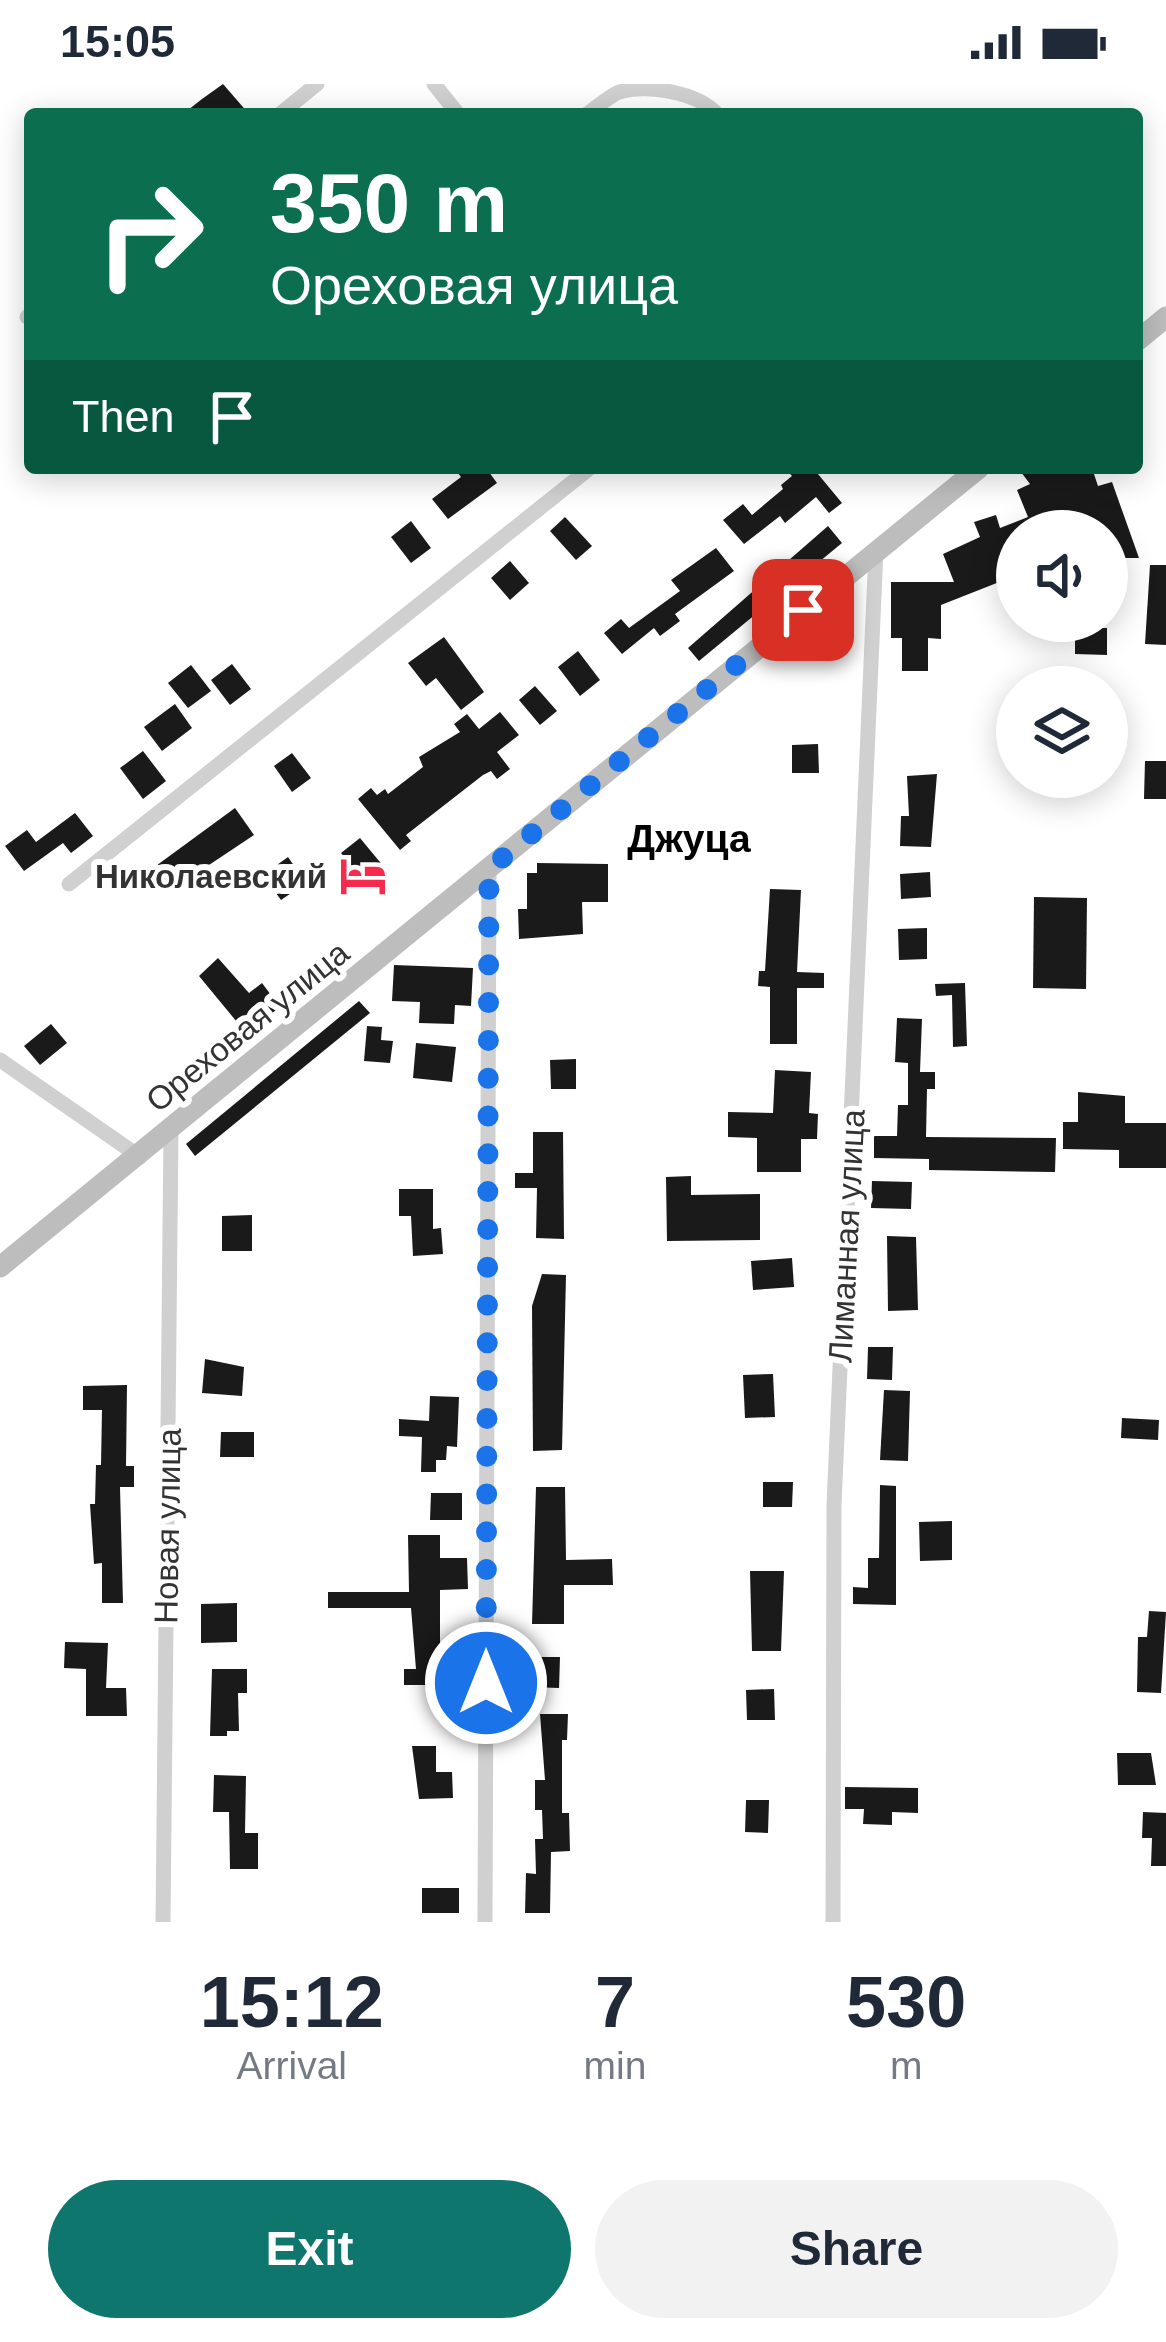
<!DOCTYPE html>
<html lang="en">
<head>
<meta charset="utf-8">
<style>
  :root { --surface:#fff; --page:#f2f2f3; --text:#1f2937; --muted:#747a83; --accent:#0f766e }
  body { margin:0; font-family:Helvetica,sans-serif; background:var(--page); color:var(--text); height:100vh; display:flex; flex-direction:column; font-size:45px; white-space:nowrap }
  * { box-sizing:border-box; margin:0 }
  p { font-size:39px; color:var(--muted) }
  .icon { flex:none; width:66px; height:66px; fill:none; stroke:currentColor; stroke-width:2; stroke-linecap:round; stroke-linejoin:round }
  .map { position:relative; height:1838px; overflow:hidden }
  .details { display:flex; flex-direction:column; background:var(--surface); flex:1 }
  .details>* { flex:none }
  .guide { position:absolute; left:24px; top:24px; width:1119px; height:366px; border-radius:12px; box-shadow:0 6px 30px #0003; background:#0b6e4f; color:#fff; overflow:hidden }
  .fabs { position:absolute; left:996px; top:426px; display:grid; gap:24px }
  .fabs a { display:grid; place-items:center; width:132px; height:132px; border-radius:50%; background:var(--surface); box-shadow:0 6px 30px #0003; font-size:60px }
  .pin { position:absolute; display:grid; place-items:center; width:102px; height:102px; color:#fff; margin:-51px; border-radius:24px; box-shadow:0 6px 18px #0006 }
  .me { position:absolute; width:132px; margin:-66px; rotate:0deg; stroke-linejoin:round; filter:drop-shadow(0 0 9px #0008) }
  .turn { display:flex; align-items:center; gap:42px; height:252px; padding:0 48px; font-size:54px }
  .turn .icon { width:156px; height:156px; stroke-width:2.5 }
  .turn b { display:block; font-size:84px; line-height:102px }
  .then { display:flex; align-items:center; height:114px; padding:0 48px; background:#0003; gap:24px; font-size:45px }
  .eta { display:flex; justify-content:space-evenly; align-items:center; height:204px; text-align:center }
  .eta b { font-size:72px; font-weight:700; line-height:84px }
  .button { display:flex; gap:24px; margin-top:auto; padding:24px 48px }
  .button a { flex:1; height:138px; border-radius:72px; background:var(--accent); color:#fff; font-size:48px; font-weight:700; line-height:138px; text-align:center }
  .button a+a { background:var(--page); color:var(--text) }
  .status { display:flex; justify-content:space-between; align-items:center; height:84px; padding:0 60px; background:var(--surface); direction:ltr }
  .status svg { height:33px; fill:currentColor }
  .map>svg:first-child { display:block }
  .building { fill:#1a1a1a }
  .lines { fill:none; stroke-linecap:round; stroke-linejoin:round }
  .street { stroke:#d0d0d0; stroke-width:15 }
  .secondary { stroke:#bdbdbd; stroke-width:21 }
  .route { stroke:#1a73e8; stroke-width:21; stroke-dasharray:0 37.8 }
  .labels { text-anchor:middle; stroke-width:12; stroke-linejoin:round; paint-order:stroke }
  .poi-label { font-size:33px; font-weight:bold; fill:#333; stroke:#fff; text-anchor:end }
  .street-label { font-size:33px; fill:#333; stroke:#fff }
  .quarter-label { font-size:39px; font-weight:bold; fill:#000; stroke:#fff }
</style>
</head>
<body>
<div class="status"><b>15:05</b><svg viewBox="0 0 49 12"><path d="M0 12V9h3v3zM5 12V6h3v6zM10 12V3h3v9zM15 12V0h3v12zM26 1h20v11H26zM47 4h2v5h-2z"/></svg></div>
<div class="map">
<svg width="1166" height="1838" viewBox="0 0 1166 1838">
  <rect width="100%" height="100%" fill="#fff"/>
  <g class="building">
    <path d="M223,0L249,30H183L202,15Z"/>
    <path d="M454,384H486L497,399L448,435L432,415L461,393Z"/>
    <path d="M785,384H813L842,419L829,429L816,413L785,439L780,432L744,460L723,436L743,420L752,431L783,405L781,401L792,392Z"/>
    <path d="M1018,384H1092L1098,402L1112,398L1139,474H1107V447H1017V491L941,521V555L928,554V587H902V554H891V498H954L943,470L980,453L974,438L996,431L1000,444L1028,433L1017,406L1030,400Z"/>
    <path d="M565,433L592,462L576,476L550,447Z"/>
    <path d="M411,437L431,464L411,479L391,453Z"/>
    <path d="M828,442L842,459L699,577L688,564Z"/>
    <path d="M716,464L734,487L675,530L680,537L660,552L654,544L622,570L604,549L621,535L629,544L680,507L671,496Z"/>
    <path d="M510,477L529,499L510,516L491,494Z"/>
    <path d="M1150,481H1166V561L1145,560Z"/>
    <path d="M1075,544H1107V571L1075,570Z"/>
    <path d="M444,553L484,608L461,626L436,594L426,602L408,579Z"/>
    <path d="M578,567L600,596L580,612L558,583Z"/>
    <path d="M232,580L251,605L230,621L211,596Z"/>
    <path d="M191,581L211,607L188,624L168,599Z"/>
    <path d="M535,602L557,627L540,641L519,616Z"/>
    <path d="M175,620L192,644L162,667L144,643Z"/>
    <path d="M500,628L519,651L497,668L510,685L497,695L491,687L483,691L406,751L411,757L400,766L358,715L371,704L377,711L385,705L388,710L423,683L419,673L460,648L454,640L467,630L479,645Z"/>
    <path d="M818,660L819,689H792V661Z"/>
    <path d="M143,667L166,697L143,715L120,684Z"/>
    <path d="M292,669L311,694L292,708L274,682Z"/>
    <path d="M1145,677H1166V715H1144Z"/>
    <path d="M937,690L931,763L900,762L901,732H909L907,692Z"/>
    <path d="M235,724L254,751L167,809L149,787Z"/>
    <path d="M75,729L93,752L71,769L63,759L24,787L5,762L27,746L36,758Z"/>
    <path d="M360,754L384,783L365,798L341,769Z"/>
    <path d="M288,773L306,799L281,816L263,791Z"/>
    <path d="M537,779L608,780V818H582L583,850L519,855L518,825H527V789H537Z"/>
    <path d="M930,788L931,813L901,815L900,790Z"/>
    <path d="M770,805L801,806L797,888L824,889V904H797V960H770V903L758,902L759,887H765Z"/>
    <path d="M1034,813L1087,814L1086,905L1033,904Z"/>
    <path d="M927,844V875L899,876L898,845Z"/>
    <path d="M218,874L249,909L262,899L280,923L246,949L199,892Z"/>
    <path d="M394,881L473,884L471,922L455,921L454,940L419,939L420,918L392,917Z"/>
    <path d="M965,899L967,962L953,963L952,911L936,912L935,900Z"/>
    <path d="M359,917L370,929L195,1072L186,1060Z"/>
    <path d="M897,934L922,935L920,988H935V1005H927L926,1053L1056,1054L1055,1088L929,1086V1075L874,1074V1052H897L898,1021H908V979L895,978Z"/>
    <path d="M51,940L67,959L40,981L24,962Z"/>
    <path d="M367,942L382,943L381,956L393,957L390,979L364,977Z"/>
    <path d="M416,959L456,963L452,998L413,994Z"/>
    <path d="M576,975V1005H551L550,976Z"/>
    <path d="M775,986L811,988L809,1029L818,1030L817,1055H801V1088H757V1054L728,1053V1028L773,1029Z"/>
    <path d="M1078,1008L1125,1012V1039H1166V1084H1119V1066L1063,1065V1038H1078Z"/>
    <path d="M533,1048H563L564,1155L536,1154L537,1104H515V1089H533Z"/>
    <path d="M691,1092V1111L760,1110V1156L667,1157L666,1093Z"/>
    <path d="M872,1097L912,1098L911,1125L871,1124Z"/>
    <path d="M399,1105H433V1145L441,1144L443,1170L413,1172L411,1132H399Z"/>
    <path d="M252,1131V1167H222V1132Z"/>
    <path d="M887,1152L916,1153L918,1226L888,1227Z"/>
    <path d="M792,1174L794,1203L753,1206L751,1177Z"/>
    <path d="M542,1190L566,1191L562,1366L533,1367L532,1222Z"/>
    <path d="M868,1263H893L892,1296L867,1295Z"/>
    <path d="M205,1275L244,1283L242,1312L202,1309Z"/>
    <path d="M773,1290L775,1333L745,1334L743,1291Z"/>
    <path d="M127,1301L126,1382H134V1403H120L123,1519H102V1479L94,1480L90,1420H95L96,1381H101L102,1326H83V1302Z"/>
    <path d="M884,1306L910,1307L908,1377L880,1376Z"/>
    <path d="M430,1312L459,1313L457,1363L447,1362L446,1376H436V1388H421L422,1353L399,1352V1335L429,1337Z"/>
    <path d="M1122,1334L1159,1336L1158,1356L1121,1354Z"/>
    <path d="M221,1348H254V1373H220Z"/>
    <path d="M763,1398H793L792,1423H763Z"/>
    <path d="M880,1401L896,1402V1521L853,1520V1503L868,1504V1474H879Z"/>
    <path d="M536,1403H565L566,1476L612,1475L613,1501H564V1540H532Z"/>
    <path d="M431,1409H462V1436H430Z"/>
    <path d="M952,1437V1476L920,1477L919,1438Z"/>
    <path d="M408,1451H440V1474H467L468,1505L440,1506V1571H450V1601H404V1585H416L411,1524H328V1508H409Z"/>
    <path d="M750,1487H784L781,1567H752Z"/>
    <path d="M237,1519V1558L201,1559V1520Z"/>
    <path d="M1149,1527L1166,1528L1161,1609L1137,1608L1138,1553H1147Z"/>
    <path d="M65,1558L108,1559L106,1604H126L127,1632H86V1585L64,1584Z"/>
    <path d="M531,1573H560L559,1604L531,1603Z"/>
    <path d="M212,1585H247V1609H238L239,1647H227V1652H210Z"/>
    <path d="M774,1605L775,1636H747L746,1606Z"/>
    <path d="M540,1630H568L567,1656H562V1729H569L570,1767L551,1768L550,1829H525L526,1789L536,1790L535,1755H543L542,1726H535V1696H545Z"/>
    <path d="M412,1662H436V1688H452L453,1714L419,1715Z"/>
    <path d="M1117,1669H1151L1156,1701H1118Z"/>
    <path d="M214,1691L246,1692L245,1749H258V1785H230L229,1728H213Z"/>
    <path d="M845,1703L918,1704V1729L892,1728V1741L863,1740L864,1725H845Z"/>
    <path d="M746,1716H769L768,1749L745,1748Z"/>
    <path d="M1143,1728L1166,1729V1782H1151L1152,1754H1142Z"/>
    <rect x="422" y="1804" width="37" height="25"/>
  </g>
  <g class="lines">
    <g class="street">
      <path d="M434,0L458,30"/>
      <path d="M280,30L317,0"/>
      <path d="M587,30C597,23 608,13 619,8C647,0 697,8 717,30"/>
      <path d="M27,233L30,230"/>
      <path d="M69,800L590,384"/>
      <path d="M0,976L140,1073"/>
      <path d="M163,1838L171,1046"/>
      <path d="M485,1838L489,785"/>
      <path d="M833,1838L834,1421L876,466"/>
    </g>
    <g class="secondary">
      <path d="M1137,257L1166,233"/>
      <path d="M0,1183L979,384"/>
    </g>
  </g>
  <g class="lines">
    <path class="route" d="M486,1599L489,785L803,526"/>
  </g>
  <defs>
    <symbol id="hotel-bare" viewBox="-9 -9 18 18"><path d="M-6-4.5h1.5V1H6V5H4.5V3h-9V5H-6ZM-4 0a1.8 1.8 0 1 1 3.6 0ZM.5 0V-2.5h3Q6-2.5 6 0Z" fill="#f52a4d" stroke="#fff" stroke-width="2.5" paint-order="stroke"/></symbol>
  </defs>
  <g fill-rule="evenodd">
    <use href="#hotel-bare" x="330" y="759" width="66" height="66"/>
  </g>
  <g class="labels">
    <g class="poi-label">
      <text x="327" y="804">Николаевский</text>
    </g>
    <g class="street-label">
      <text transform="translate(247 942) rotate(-39)" y="12">Ореховая улица</text>
      <text transform="translate(846 1152) rotate(-87)" y="12">Лиманная улица</text>
      <text transform="translate(167 1442) rotate(-89)" y="12">Новая улица</text>
    </g>
    <g class="quarter-label">
      <text x="689" y="768">Джуца</text>
    </g>
  </g>
</svg>
<div class="fabs">
<a><svg class="icon" aria-label="sound" viewBox="0 0 24 24"><path d="M4 9h4l5-4v14l-5-4H4zM17 9q2 3 0 6"/></svg></a>
<a><svg class="icon" aria-label="layers" viewBox="0 0 24 24"><path d="M12 4l9 5-9 5-9-5zM3 14l9 5 9-5"/></svg></a>
</div>
<div class="pin" style="left:803px;top:526px;background:#d93025"><svg class="icon" aria-label="arrive" viewBox="0 0 24 24"><path d="M6 21V4h12l-3 4 3 4H6"/></svg></div>
<svg class="me" style="left:486px;top:1599px" viewBox="-20 -20 40 40"><circle r="17" fill="#1a73e8" stroke="#fff" stroke-width="3"/><path d="M0-11L8 9 0 5-8 9z" fill="#fff"/></svg>
<div class="guide">
<div class="turn"><svg class="icon" aria-label="right" viewBox="0 0 24 24"><path d="M7 20v-9h11M14 6l5 5-5 5"/></svg><div><b>350 m</b>Ореховая улица</div></div>
<div class="then">Then<svg class="icon" aria-label="arrive" viewBox="0 0 24 24"><path d="M6 21V4h12l-3 4 3 4H6"/></svg></div>
</div>
</div>
<section class="details">
<div class="eta">
<div><b>15:12</b><p>Arrival</p></div>
<div><b>7</b><p>min</p></div>
<div><b>530</b><p>m</p></div>
</div>
<div class="button"><a>Exit</a><a>Share</a></div>
</section>
</body>
</html>
